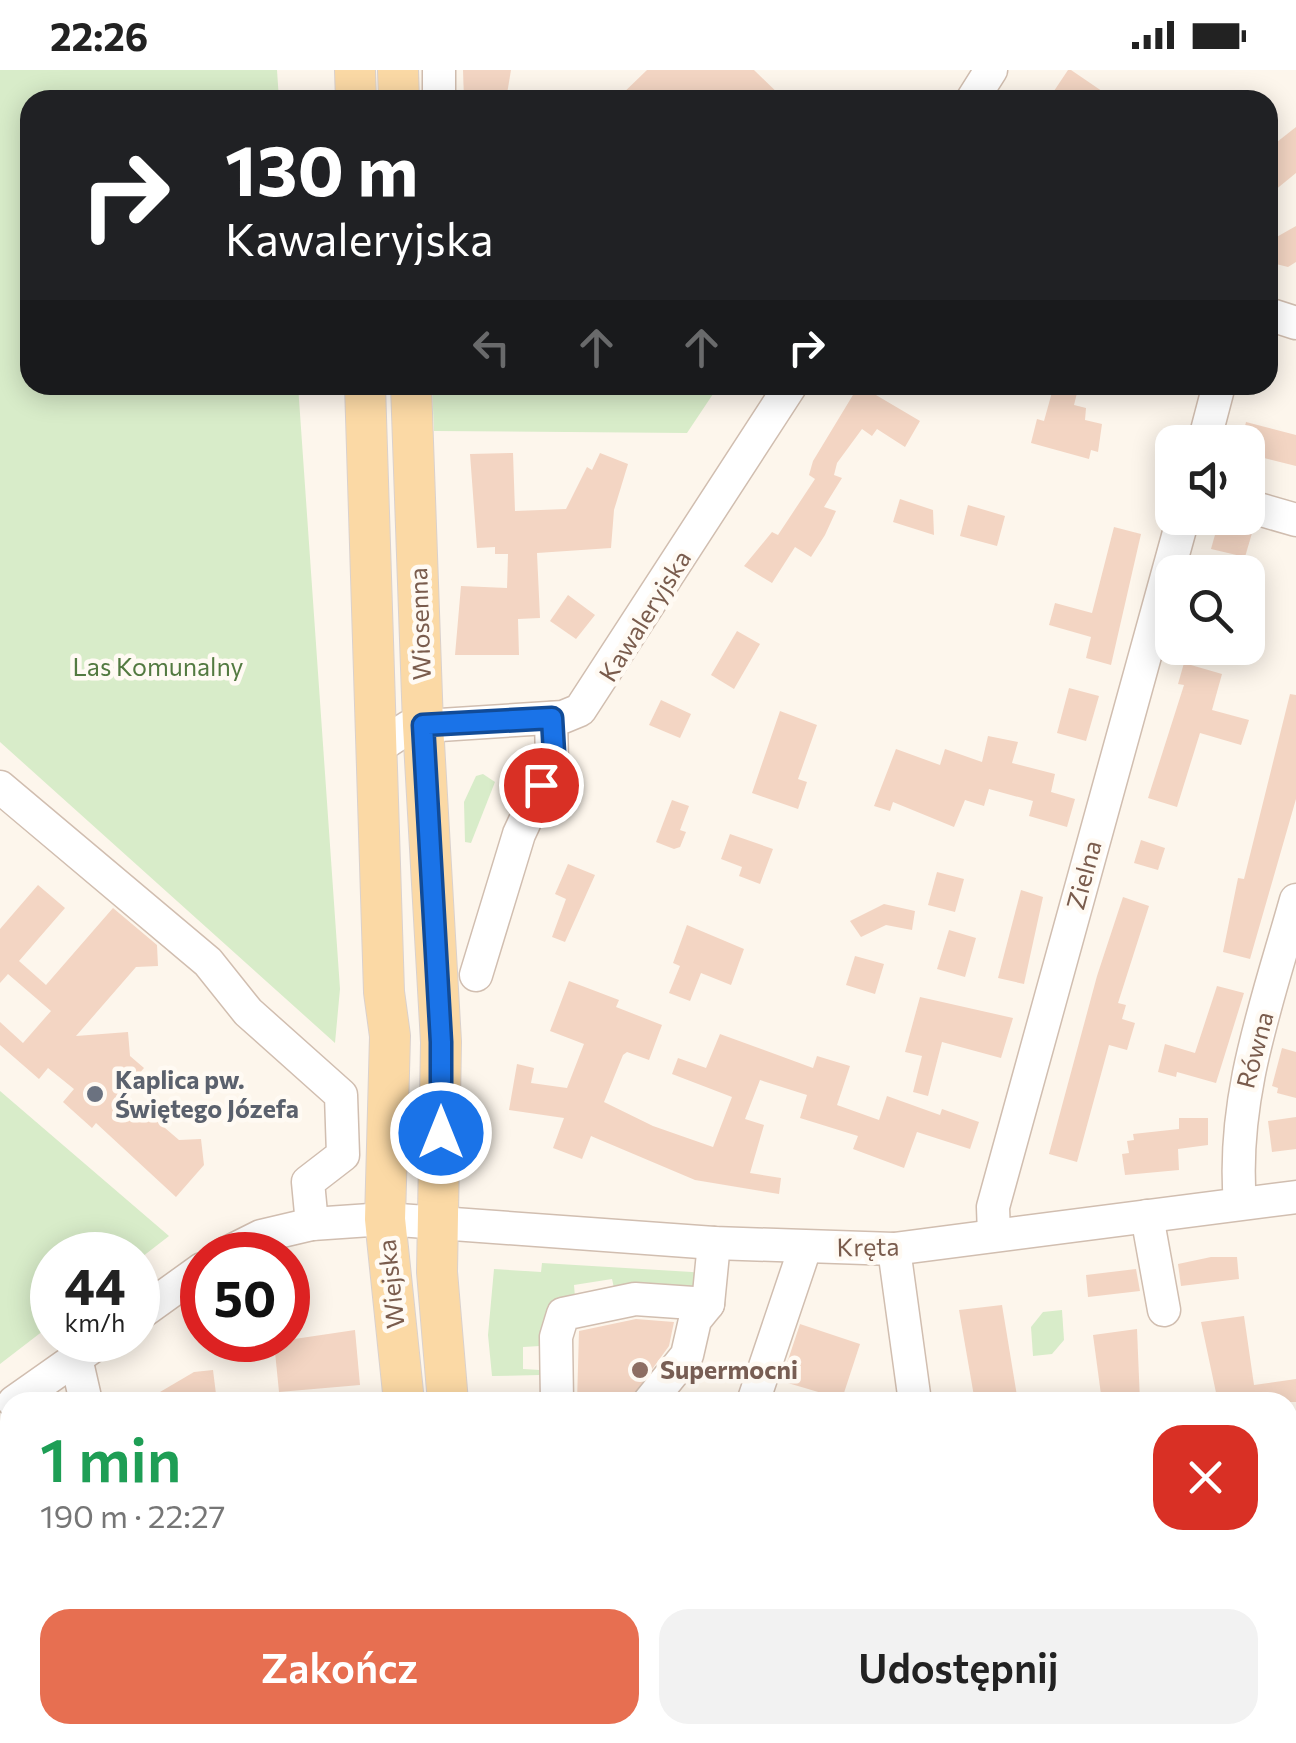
<!DOCTYPE html>
<html lang="pl">
<head>
<meta charset="utf-8">
<style>
  :root { --surface:#fff; --page:#f2f2f2; --text:#222; --muted:#767676; --accent:#e76f51 }
  body { margin:0; font-family:Commissioner,sans-serif; background:var(--page); color:var(--text); height:100vh; display:flex; flex-direction:column; font-size:38px; white-space:nowrap }
  * { box-sizing:border-box; margin:0 }
  p { font-size:32px; color:var(--muted) }
  .icon { flex:none; width:55px; height:55px; fill:none; stroke:currentColor; stroke-width:2; stroke-linecap:round; stroke-linejoin:round }
  .map { position:relative; flex:1; overflow:hidden }
  .drawer { position:absolute; left:0px; top:1322px; width:1298px; height:352px; display:flex; flex-direction:column; background:var(--surface); border-radius:30px 30px 0 0; box-shadow:0 5px 25px #0003 }
  .drawer>* { flex:none }
  .top-card { position:absolute; left:20px; top:20px; width:1258px; height:305px; border-radius:30px; box-shadow:0 5px 25px #0003; background:#202124; color:#fff; overflow:hidden }
  .controls { position:absolute; left:1155px; top:355px; display:grid; gap:20px }
  .controls a { display:grid; place-items:center; width:110px; height:110px; border-radius:20px; background:var(--surface); box-shadow:0 5px 25px #0003; font-size:50px }
  .speed { position:absolute; left:30px; top:1162px; display:flex; gap:20px; font-size:50px; font-weight:700; text-align:center }
  .speed>* { display:grid; place-content:center; width:130px; height:130px; border-radius:50%; background:var(--surface); box-shadow:0 5px 25px #0003; line-height:1 }
  .speed small { font-size:25px; font-weight:400 }
  .speed .limit { border:15px solid #d22; background:#fff; color:#111 }
  .pin { position:absolute; display:grid; place-items:center; width:85px; height:85px; color:#fff; margin:-42px; border:5px solid #fff; border-radius:50%; box-shadow:0 2px 10px #0007 }
  .me { position:absolute; width:110px; margin:-55px; rotate:0deg; stroke-linejoin:round; filter:drop-shadow(0 0 8px #0008) }
  .turn { display:flex; align-items:center; gap:35px; height:210px; padding:0 40px; font-size:45px }
  .turn .icon { width:130px; height:130px; stroke-width:2.5 }
  .turn b { display:block; font-size:70px; line-height:85px }
  .lanes { display:flex; align-items:center; height:95px; padding:0 40px; background:#0003; justify-content:center; gap:50px; direction:ltr }
  .lanes .off { opacity:.35 }
  .round { display:grid; place-items:center; flex:none; width:105px; height:105px; border-radius:30px; background:var(--page) }
  .headline { display:flex; align-items:center; justify-content:space-between; height:170px; padding:0 40px }
  h1 { font-size:60px; font-weight:600; line-height:75px; color:#1e9e55 }
  .button { display:flex; gap:20px; margin-top:auto; padding:20px 40px }
  .button a { flex:1; height:115px; border-radius:30px; background:var(--accent); color:#fff; font-size:40px; font-weight:600; line-height:115px; text-align:center }
  .button a+a { background:var(--page); color:var(--text) }
  .status { display:flex; justify-content:space-between; align-items:center; height:70px; padding:0 50px; background:var(--surface); direction:ltr }
  .status svg { height:28px; fill:currentColor }
  .map>svg:first-child { display:block }
  .green { fill:#d8ecc9 }
  .building { fill:#f3d5c3 }
  .lines { fill:none; stroke-linecap:round; stroke-linejoin:round }
  .minor-casing { stroke:#d1beb0; stroke-width:35 }
  .major-casing { stroke:#dad1cd; stroke-width:42 }
  .minor { stroke:#fff; stroke-width:32 }
  .major { stroke:#fbd9a5; stroke-width:40 }
  .route-casing { stroke:#114b97; stroke-width:25 }
  .route { stroke:#1a73e8; stroke-width:18 }
  .worship-dot { fill:#6b7280; stroke:#fffaf3; stroke-width:4 }
  .education-dot { fill:#8d6e63; stroke:#fffaf3; stroke-width:4 }
  .labels { text-anchor:middle; stroke-width:9; stroke-linejoin:round; paint-order:stroke }
  .street-label { font-size:25px; fill:#7a5c4d; stroke:#fffaf3 }
  .park-label { font-size:25px; fill:#537a41; stroke:#fffaf3 }
  .worship-label { font-size:25px; font-weight:bold; fill:#5b616d; stroke:#fffaf3; text-anchor:start }
  .education-label { font-size:25px; font-weight:bold; fill:#785e54; stroke:#fffaf3; text-anchor:start }
</style>
</head>
<body>
<div class="status"><b>22:26</b><svg viewBox="0 0 49 12"><path d="M0 12V9h3v3zM5 12V6h3v6zM10 12V3h3v9zM15 12V0h3v12zM26 1h20v11H26zM47 4h2v5h-2z"/></svg></div>
<div class="map">
<svg width="1296" height="1673" viewBox="0 0 1296 1673">
  <rect width="100%" height="100%" fill="#fdf6ec"/>
  <g class="green">
    <path d="M0,0H277L279,30H30V315H298L340,919L335,973L0,672Z"/>
    <path d="M432,315H719L687,363L434,361Z"/>
    <path d="M483,704L495,712L471,773L465,772L464,732L476,706Z"/>
    <path d="M0,1021L169,1166L138,1190V1185H52V1254L0,1294Z"/>
    <path d="M542,1193L692,1202L702,1204L701,1218H614L612,1209L574,1215L575,1227L540,1276L523,1277V1299L540,1300V1305L492,1306L488,1265L494,1199L541,1202Z"/>
    <path d="M1062,1240L1064,1270L1052,1284L1033,1286L1031,1257L1043,1242Z"/>
  </g>
  <g class="building">
    <path d="M463,0H511L506,30H464Z"/>
    <path d="M647,0H754L785,30H616Z"/>
    <path d="M1068,0H1071L1115,30H1048Z"/>
    <path d="M1296,57V103L1268,126V79Z"/>
    <path d="M1296,156V192L1288,197L1268,192V172Z"/>
    <path d="M859,315L920,351L905,377L877,359L872,366L862,359L837,393L834,405L842,408L824,437L836,441L825,465L811,487L795,477L772,513L744,496L772,462L778,465L815,409L809,405L813,391Z"/>
    <path d="M1054,315H1079L1074,335L1086,338L1085,350L1102,354L1098,382L1091,380L1089,389L1031,373L1037,349L1044,351Z"/>
    <path d="M1246,352L1296,365V396L1248,384V372H1241Z"/>
    <path d="M513,383L515,441L566,439L587,397L592,400L600,383L628,394L614,440L611,478L537,483L540,548L518,549L519,585H455L461,516L507,518L508,484H495V477L477,478L470,384Z"/>
    <path d="M900,429L933,440L934,465L893,452Z"/>
    <path d="M968,435L1005,446L997,476L960,466Z"/>
    <path d="M1218,454L1252,463L1245,487L1211,479Z"/>
    <path d="M1114,457L1141,464L1111,595L1086,588L1091,567L1049,555L1055,533L1092,543Z"/>
    <path d="M568,525L595,545L576,569L550,551Z"/>
    <path d="M737,561L760,574L734,619L711,605Z"/>
    <path d="M1184,593L1222,604L1212,640L1249,650L1241,675L1200,663L1177,737L1148,728L1184,615L1178,614Z"/>
    <path d="M1069,618L1099,626L1086,671L1057,663Z"/>
    <path d="M1290,624L1296,625V729L1250,889L1223,882L1238,808L1244,809Z"/>
    <path d="M661,630L691,644L680,668L649,655Z"/>
    <path d="M780,641L817,655L798,709L807,712L798,739L752,723Z"/>
    <path d="M988,666L1018,672L1012,693L1055,704L1051,722L1075,729L1067,757L1029,746L1033,731L989,719L984,736L965,730L954,757L893,732L890,741L874,736L896,679L940,695L945,679L982,692Z"/>
    <path d="M672,730L689,736L680,760L686,762L680,777L674,779L656,772Z"/>
    <path d="M730,764L773,779L760,814L739,806L742,797L721,789Z"/>
    <path d="M1141,770L1165,778L1158,800L1134,793Z"/>
    <path d="M568,794L595,805L565,872L552,867L566,829L555,824Z"/>
    <path d="M937,802L964,809L955,842L928,835Z"/>
    <path d="M38,815L65,838L19,891L46,915L113,838L157,875L158,896L136,897L76,966L128,962L130,986L144,998L123,1022L179,1070L201,1069L204,1095L176,1127L96,1053L92,1058L63,1032L74,1019L48,998L39,1009L0,975V952L23,973L51,941L8,904L0,913V859Z"/>
    <path d="M1021,820L1043,827L1024,914L998,908Z"/>
    <path d="M1123,827L1149,836L1118,933L1126,935L1122,949L1135,953L1127,980L1109,975L1077,1092L1049,1084L1097,906Z"/>
    <path d="M884,834L915,841L912,860L886,855L861,867L850,851Z"/>
    <path d="M687,855L744,879L731,915L701,903L690,931L669,923L680,896L673,893Z"/>
    <path d="M949,860L976,868L965,907L937,899Z"/>
    <path d="M855,886L884,894L875,924L846,915Z"/>
    <path d="M569,911L619,930L616,937L662,955L649,990L627,982L623,985L604,1032L653,1056L713,1077L732,1027L672,1004L678,988L706,998L720,964L813,998L817,986L850,996L837,1035L879,1050L887,1026L940,1045L942,1039L979,1052L970,1079L917,1062L904,1098L853,1079L858,1066L800,1048L807,1025L760,1010L745,1049L764,1055L750,1103L781,1108L779,1124L695,1110L591,1066L582,1089L553,1078L564,1048L509,1040L517,994L534,998L531,1013L567,1018L584,974L550,961Z"/>
    <path d="M1217,916L1244,923L1216,1013L1177,1002L1176,1007L1158,1002L1165,974L1195,983Z"/>
    <path d="M920,927L1013,948L1001,988L942,972L928,1026L913,1022L922,986L905,982Z"/>
    <path d="M1282,978L1296,982V1028L1277,1023L1278,1018L1272,1016Z"/>
    <path d="M1296,1047V1079L1272,1082L1268,1051Z"/>
    <path d="M1179,1048H1208V1075L1178,1079L1179,1100L1125,1105L1122,1084L1129,1083L1127,1071L1134,1070L1133,1064L1179,1059Z"/>
    <path d="M1211,1187H1237L1239,1209L1181,1216L1178,1194Z"/>
    <path d="M1136,1199L1140,1221L1088,1227L1086,1205Z"/>
    <path d="M1002,1235L1018,1332H975L959,1240Z"/>
    <path d="M1244,1246L1254,1315L1296,1309V1332H1218L1201,1252Z"/>
    <path d="M636,1249L674,1252L669,1276L629,1331L577,1332L579,1261Z"/>
    <path d="M800,1254L860,1274L842,1329L781,1311Z"/>
    <path d="M1137,1259L1140,1332H1102L1093,1265Z"/>
    <path d="M355,1260L360,1315L279,1322L274,1272Z"/>
    <path d="M213,1300L217,1332H143L194,1302Z"/>
  </g>
  <g class="lines">
    <defs>
      <g id="minor">
        <path d="M439,0V30"/>
        <path d="M972,30L991,0"/>
        <path d="M1268,244L1296,253"/>
        <path d="M1204,372L1219,315"/>
        <path d="M1248,436L1296,450"/>
        <path d="M380,676L409,657L563,647L580,640L791,315"/>
        <path d="M0,717L208,892L248,942L341,1025L343,1085L308,1112L312,1154"/>
        <path d="M476,905L519,764L552,693L551,648"/>
        <path d="M1240,1133C1231,1028 1268,930 1296,830"/>
        <path d="M1147,1146L1164,1240"/>
        <path d="M994,1165L993,1137L1183,448"/>
        <path d="M894,1179L915,1332"/>
        <path d="M223,1185L261,1166L312,1154L385,1149L714,1173L894,1179L1296,1127"/>
        <path d="M138,1245L202,1199"/>
        <path d="M76,1288L86,1332"/>
        <path d="M14,1332L102,1270"/>
        <path d="M557,1332L556,1267L563,1244L635,1229L708,1234"/>
        <path d="M649,1332L687,1285L695,1250L708,1234L714,1173"/>
        <path d="M753,1332L805,1178"/>
        <path d="M0,1399L10,1392"/>
        <path d="M0,1565L10,1559"/>
        <path d="M0,1588L10,1605"/>
        <path d="M0,1634L10,1628"/>
        <path d="M45,1665L50,1673"/>
        <path d="M108,1665V1673"/>
        <path d="M556,1665L557,1673"/>
        <path d="M957,1665L958,1673"/>
        <path d="M635,1673L703,1665"/>
      </g>
      <g id="major">
        <path d="M355,0L356,30"/>
        <path d="M398,0L399,30"/>
        <path d="M365,315L384,922L390,966L385,1149L404,1332"/>
        <path d="M411,315L423,655L441,972L437,1202L448,1332"/>
        <path d="M442,1665L443,1673"/>
        <path d="M490,1665L491,1673"/>
      </g>
    </defs>
    <use href="#minor" class="minor-casing"/>
    <use href="#major" class="major-casing"/>
    <use href="#minor" class="minor"/>
    <use href="#major" class="major"/>
  </g>
  <g class="lines">
    <defs>
      <path id="route" d="M441,1063V972L423,655L552,648L554,683L541,715"/>
    </defs>
    <use href="#route" class="route-casing"/>
    <use href="#route" class="route"/>
  </g>
  <circle class="worship-dot" cx="95" cy="1024" r="10"/>
  <circle class="education-dot" cx="640" cy="1300" r="10"/>
  <g class="labels">
    <g class="street-label">
      <text transform="translate(645 546) rotate(-58)" y="9">Kawaleryjska</text>
      <text transform="translate(420 554) rotate(-92)" y="9">Wiosenna</text>
      <text transform="translate(1084 805) rotate(-75)" y="9">Zielna</text>
      <text transform="translate(1255 980) rotate(-75)" y="9">Równa</text>
      <text transform="translate(868 1177) rotate(-1)" y="9">Kręta</text>
      <text transform="translate(391 1214) rotate(-96)" y="9">Wiejska</text>
    </g>
    <g class="park-label">
      <text x="158" y="606">Las Komunalny</text>
    </g>
    <g class="worship-label">
      <text x="115" y="1019">Kaplica pw.<tspan x="115" dy="29">Świętego Józefa</tspan></text>
    </g>
    <g class="education-label">
      <text x="660" y="1309">Supermocni</text>
    </g>
  </g>
</svg>
<div class="controls">
<a><svg class="icon" aria-label="sound" viewBox="0 0 24 24"><path d="M4 9h4l5-4v14l-5-4H4zM17 9q2 3 0 6"/></svg></a>
<a><svg class="icon" aria-label="search" viewBox="0 0 24 24"><circle cx="10" cy="10" r="6"/><path d="M15 15l6 6"/></svg></a>
</div>
<div class="speed"><div>44<small>km/h</small></div><div class="limit">50</div></div>
<div class="pin" style="left:541px;top:715px;background:#d93025"><svg class="icon" aria-label="arrive" viewBox="0 0 24 24"><path d="M6 21V4h12l-3 4 3 4H6"/></svg></div>
<svg class="me" style="left:441px;top:1063px" viewBox="-20 -20 40 40"><circle r="17" fill="#1a73e8" stroke="#fff" stroke-width="3"/><path d="M0-11L8 9 0 5-8 9z" fill="#fff"/></svg>
<div class="top-card">
<div class="turn"><svg class="icon" aria-label="right" viewBox="0 0 24 24"><path d="M7 20v-9h11M14 6l5 5-5 5"/></svg><div><b>130 m</b>Kawaleryjska</div></div>
<div class="lanes"><svg class="icon off" aria-label="left" viewBox="0 0 24 24"><path d="M17 20v-9H6M10 6l-5 5 5 5"/></svg><svg class="icon off" aria-label="ahead" viewBox="0 0 24 24"><path d="M12 20V5M6 11l6-6 6 6"/></svg><svg class="icon off" aria-label="ahead" viewBox="0 0 24 24"><path d="M12 20V5M6 11l6-6 6 6"/></svg><svg class="icon" aria-label="right" viewBox="0 0 24 24"><path d="M7 20v-9h11M14 6l5 5-5 5"/></svg></div>
</div>
<section class="drawer">
<div class="headline"><div><h1>1 min</h1><p>190 m · 22:27</p></div><a class="round" style="background:#d93025;color:#fff"><svg class="icon" aria-label="close" viewBox="0 0 24 24"><path d="M6 6l12 12M18 6L6 18"/></svg></a></div>
<div class="button"><a>Zakończ</a><a>Udostępnij</a></div>
</section>
</div>
</body>
</html>
